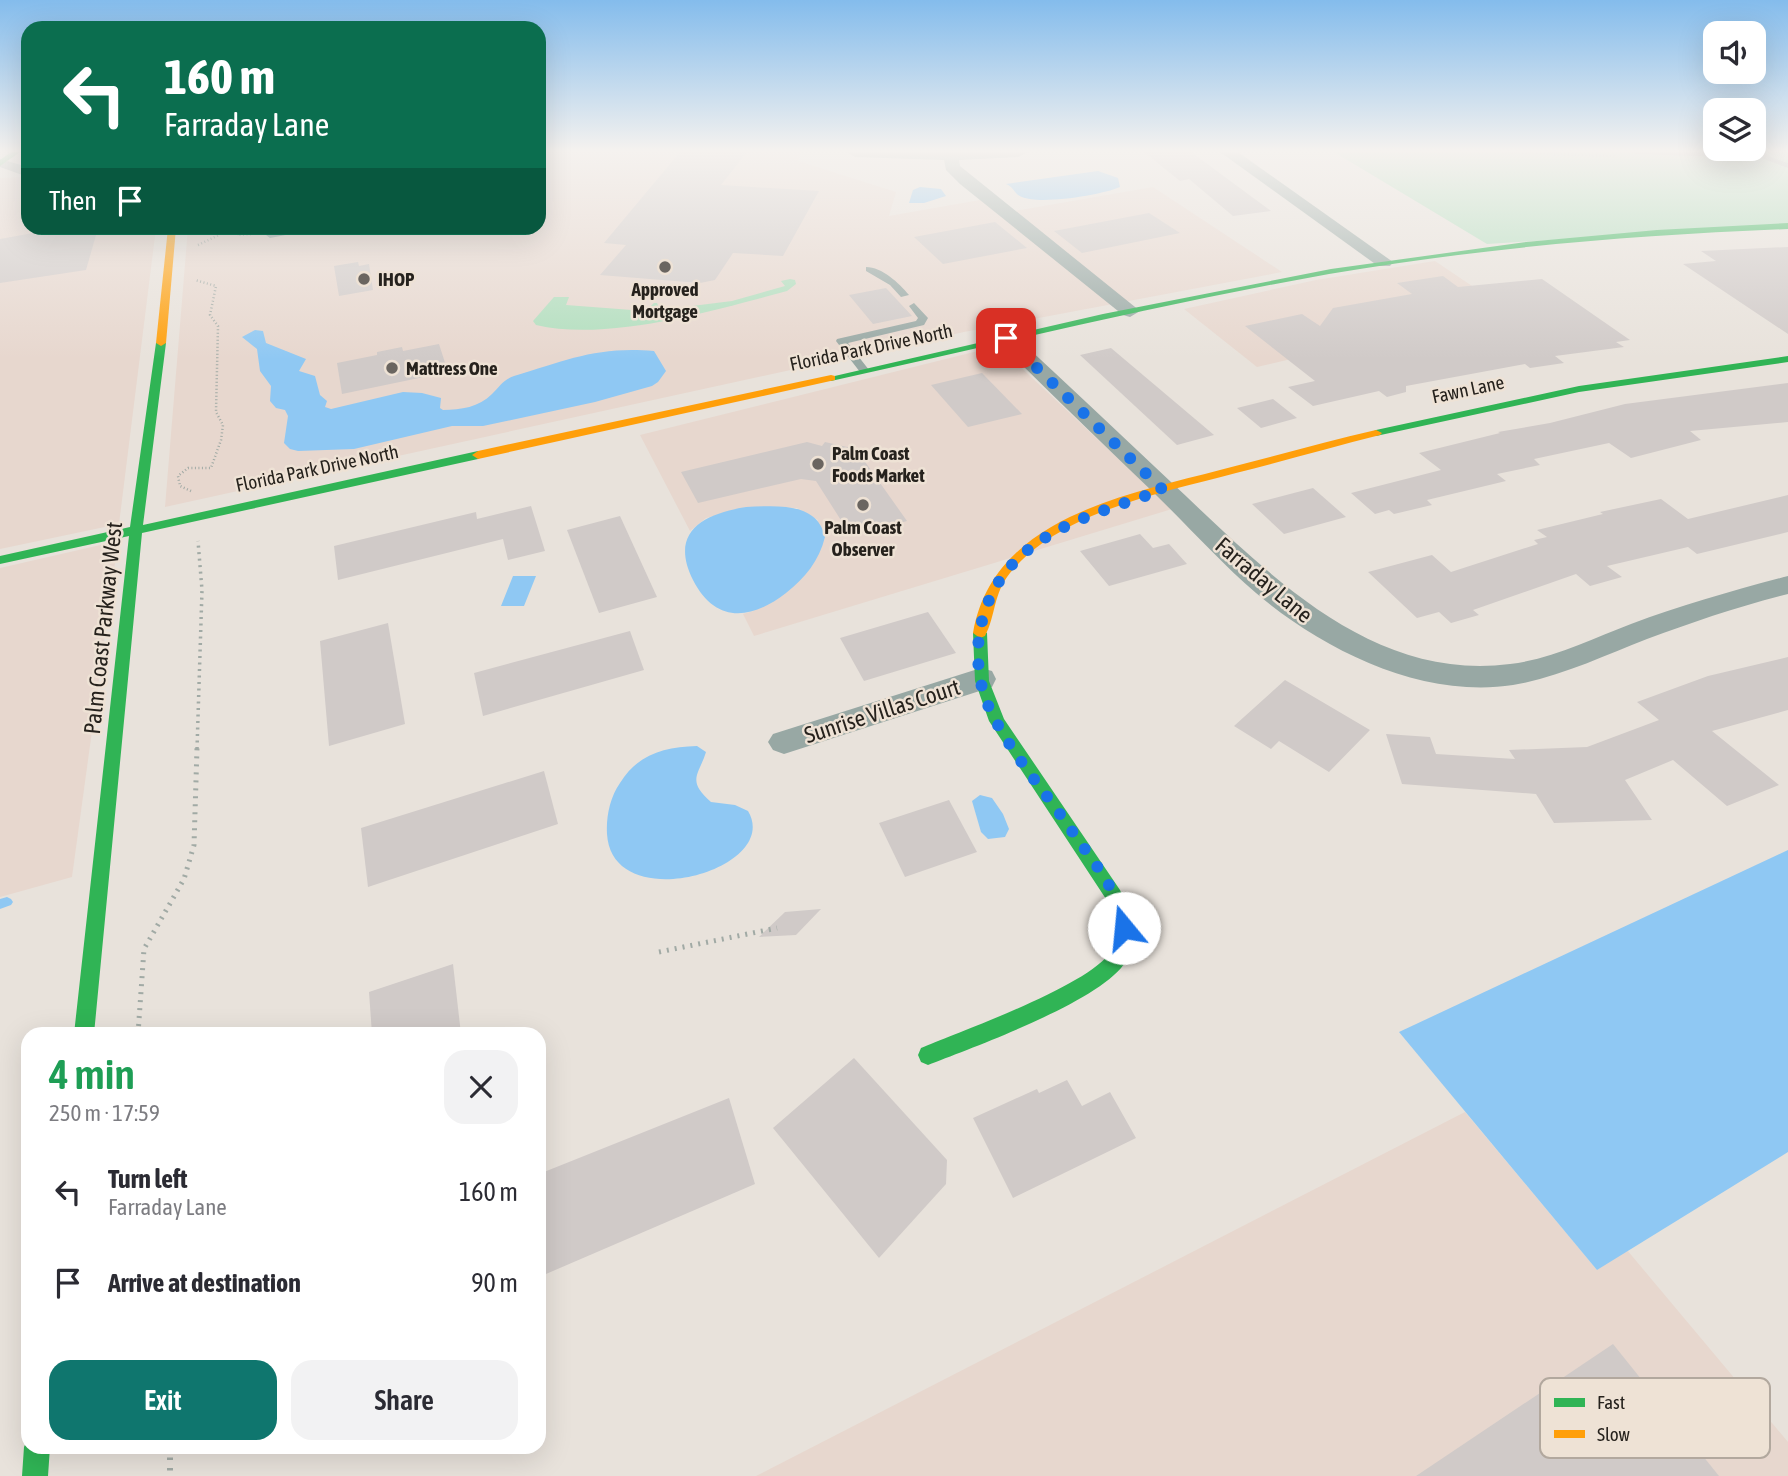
<!DOCTYPE html>
<html lang="en">
<head>
<meta charset="utf-8">
<style>
  :root { --surface:#fff; --page:#f2f2f3; --text:#2b2b33; --muted:#7c7c81; --accent:#0f766e }
  body { margin:0; font-family:"Asap Condensed",sans-serif; background:var(--page); color:var(--text); height:100vh; display:flex; flex-direction:column; font-size:26px; white-space:nowrap }
  * { box-sizing:border-box; margin:0 }
  p { font-size:23px; color:var(--muted) }
  .icon { flex:none; width:38px; height:38px; fill:none; stroke:currentColor; stroke-width:2; stroke-linecap:round; stroke-linejoin:round }
  .map { position:relative; flex:1; overflow:hidden }
  .details { position:absolute; left:21px; top:1027px; width:525px; height:427px; display:flex; flex-direction:column; background:var(--surface); border-radius:21px; box-shadow:0 7px 28px #0002 }
  .details>* { flex:none }
  .guide { position:absolute; left:21px; top:21px; width:525px; height:214px; border-radius:21px; box-shadow:0 7px 28px #0002; background:#0b6e4f; color:#fff; overflow:hidden }
  .buttons { position:absolute; left:1703px; top:21px; display:grid; gap:14px }
  .buttons a { display:grid; place-items:center; width:63px; height:63px; border-radius:14px; background:var(--surface); box-shadow:0 7px 28px #0002; font-size:35px }
  .pin { position:absolute; display:grid; place-items:center; width:60px; height:60px; color:#fff; margin:-30px; border-radius:14px; box-shadow:0 4px 10px #0006 }
  .me { position:absolute; width:77px; margin:-38px; rotate:343deg; stroke-linejoin:round; filter:drop-shadow(0 0 5px #0008) }
  .turn { display:flex; align-items:center; gap:24px; height:147px; padding:0 28px; font-size:32px }
  .turn .icon { width:91px; height:91px; stroke-width:2.5 }
  .turn b { display:block; font-size:49px; line-height:60px }
  .then { display:flex; align-items:center; height:66px; padding:0 28px; background:#0003; gap:14px; font-size:26px }
  .round { display:grid; place-items:center; flex:none; width:74px; height:74px; border-radius:21px; background:var(--page) }
  .headline { display:flex; align-items:center; justify-content:space-between; height:119px; padding:0 28px }
  h1 { font-size:42px; font-weight:600; line-height:52px; color:#1e9e55 }
  .primary-button { display:flex; gap:14px; margin-top:auto; padding:14px 28px }
  .primary-button a { flex:1; height:80px; border-radius:21px; background:var(--accent); color:#fff; font-size:28px; font-weight:600; line-height:80px; text-align:center }
  .primary-button a+a { background:var(--page); color:var(--text) }
  ul { padding:0; list-style:none }
  li { display:flex; align-items:center; gap:21px; height:91px; padding:0 28px }
  li div { flex:1 }
  li b { display:block; font-size:26px }
  li em { font-style:normal }
  .map>svg:first-child { display:block }
  .commercial { fill:#e7d7ce }
  .green { fill:#b0debd }
  .water { fill:#8fc8f3 }
  .lines { fill:none; stroke-linecap:round; stroke-linejoin:round }
  .stream { fill:#8fc8f3; fill-rule:evenodd }
  .building { fill:#d0cac8 }
  .path-far3 { stroke:#a1aaa5; stroke-width:2.5; stroke-dasharray:1 2.5; stroke-linecap:butt }
  .path-far2 { stroke:#a1aaa5; stroke-width:3.5; stroke-dasharray:2 4.5; stroke-linecap:butt }
  .path-far1 { stroke:#a1aaa5; stroke-width:5; stroke-dasharray:2 6; stroke-linecap:butt }
  .path { stroke:#a1aaa5; stroke-width:6; stroke-dasharray:2.5 8; stroke-linecap:butt }
  .lane { fill:#98a8a4; fill-rule:evenodd }
  .street { fill:#98a8a4; fill-rule:evenodd }
  .fast { fill:#30b455; fill-rule:evenodd }
  .slow { fill:#ff9f0a; fill-rule:evenodd }
  .route { stroke:#1a73e8; stroke-width:12; stroke-dasharray:0 21.6 }
  .poi-dot { fill:#6a6560; stroke:#eee2d5; stroke-width:2.5 }
  .labels { text-anchor:middle; stroke-width:5; stroke-linejoin:round; paint-order:stroke }
  .far-poi-label { font-size:19px; font-weight:bold; fill:#26221d; stroke:#eee2d5; text-anchor:start }
  .far-street-label { font-size:19px; fill:#26221d; stroke:#eee2d5 }
  .street-label { font-size:23px; fill:#26221d; stroke:#eee2d5 }
  .key { fill:#eee2d5; stroke:#b2a89e; stroke-width:2 }
  .key-label { font-size:19px; fill:#26221d }
</style>
</head>
<body>
<div class="map">
<svg width="1788" height="1476" viewBox="0 0 1788 1476">
  <rect width="100%" height="100%" fill="#e8e2db"/>
  <g class="commercial">
    <path d="M539,152H801L798,161L896,192L889,216L997,197L1014,211L1153,187L1282,272L964,332L165,507L188,228H539Z"/>
    <path d="M28,177V228H156L119,524L0,549V178Z"/>
    <path d="M1435,261L1515,315L1384,337L1257,367L1184,309L1316,280Z"/>
    <path d="M998,346L1172,509L754,636L743,614L753,611L818,520L797,508L746,507L706,518L690,531L640,435Z"/>
    <path d="M118,541L72,877L0,897V568Z"/>
    <path d="M1465,1112L1597,1270L1627,1250L1788,1442V1476H756Z"/>
  </g>
  <g class="green">
    <path d="M1334,152H1788V225L1487,244Z"/>
    <path d="M790,279L795,280L796,284L787,291C716,310 608,342 536,325L533,321L554,297H569L566,305L645,311L654,303H657L660,310L732,301L785,286L781,281Z"/>
  </g>
  <g class="water">
    <path d="M1098,171L1118,178L1120,187C1102,195 1040,205 1022,197C1014,194 1014,187 1006,184Z"/>
    <path d="M920,187L941,189L946,196L924,203H909L913,190Z"/>
    <path d="M255,330L263,331L266,343L306,359L299,371L315,376L320,395L327,401L325,407L331,409L403,392L422,393L441,398L440,408L443,410C461,410 479,407 492,394C500,386 503,380 514,376C567,360 598,346 654,351L666,371L658,382L652,386L595,402L483,426H452L354,449L298,451L290,449L284,443L288,416L285,410L276,408L270,401L271,386L260,371L257,349L242,337Z"/>
    <path d="M746,507C775,506 817,501 825,537C819,561 805,578 786,593C750,621 715,623 693,580C669,532 703,514 746,507Z"/>
    <path d="M513,576H536L524,606H501Z"/>
    <path d="M697,746L706,752C699,775 686,780 711,802L735,805L748,811C783,870 612,918 607,834C606,817 610,797 620,783C638,754 664,747 697,746Z"/>
    <path d="M980,795L992,798L1003,814L1009,829L1005,837L988,839L981,832L972,801Z"/>
    <path d="M1788,850V1152L1597,1270L1399,1032Z"/>
  </g>
  <g class="lines">
    <path class="stream" d="M7,897L11,899L13,902L11,905L0,909V899Z"/>
  </g>
  <g class="building">
    <path d="M680,152H747L721,185L819,191L783,256L733,253L715,280L700,283L600,275L626,245L604,243Z"/>
    <path d="M1144,152H1191L1271,211L1233,216L1189,179L1180,181Z"/>
    <path d="M1149,213L1180,233L1082,253L1054,231Z"/>
    <path d="M995,222L1027,248L943,264L914,237Z"/>
    <path d="M61,228H98L86,270L0,283V239Z"/>
    <path d="M1788,247V334L1683,264L1716,261L1701,251Z"/>
    <path d="M358,262L359,266L369,264L373,290L339,296L334,266Z"/>
    <path d="M1443,276L1458,287L1542,279L1630,340L1616,342L1624,347L1555,356L1564,363L1530,368L1525,364L1406,386V392L1387,397L1379,391L1313,406L1288,387L1315,381L1245,326L1302,314L1320,326L1333,308L1412,294L1397,283Z"/>
    <path d="M886,288L912,316L873,324L849,295Z"/>
    <path d="M439,344L448,372L342,394L337,363L377,355V352L402,347L403,351Z"/>
    <path d="M1111,348L1214,435L1177,445L1080,355Z"/>
    <path d="M982,373L1022,414L968,427L931,385Z"/>
    <path d="M1788,383V422L1690,431L1701,440L1631,458L1609,443L1534,459L1540,465L1497,474L1506,481L1427,500L1432,505L1394,514L1389,510L1375,514L1351,493L1441,470L1419,453L1500,433L1498,432L1550,423L1625,404Z"/>
    <path d="M1273,399L1297,418L1261,428L1237,408Z"/>
    <path d="M807,442L822,446L825,442L856,449L907,521L851,536L816,481L801,479L698,503L681,472Z"/>
    <path d="M1313,488L1346,517L1284,534L1252,504Z"/>
    <path d="M1788,495V532L1697,554L1688,547L1607,566L1622,577L1590,586L1576,574L1473,610L1479,615L1451,623L1439,612L1417,618L1368,572L1432,555L1451,572L1538,544L1534,540L1547,537L1537,530L1603,514L1600,512L1661,499L1688,519Z"/>
    <path d="M531,506L545,551L508,560L503,539L338,580L334,546L476,512L477,519Z"/>
    <path d="M620,516L657,597L599,613L567,530Z"/>
    <path d="M1140,534L1153,548L1169,544L1187,564L1109,586L1080,551Z"/>
    <path d="M928,612L956,653L864,681L840,638Z"/>
    <path d="M388,623L405,724L329,746L320,641Z"/>
    <path d="M630,631L644,670L483,716L474,673Z"/>
    <path d="M1788,657V710L1712,731L1779,785L1727,806L1673,760L1625,780L1652,820L1554,823L1536,794L1402,784L1386,734L1430,737L1436,754L1515,759L1509,750L1587,747L1659,720L1637,702L1708,676Z"/>
    <path d="M1285,680L1370,730L1329,772L1279,741L1271,749L1234,726Z"/>
    <path d="M544,771L558,824L368,887L361,828Z"/>
    <path d="M949,800L977,852L905,877L879,823Z"/>
    <path d="M821,909L796,935L759,937L785,912Z"/>
    <path d="M453,964L461,1034H372L369,992Z"/>
    <path d="M854,1058L947,1160L946,1184L879,1258L773,1128Z"/>
    <path d="M1067,1080L1082,1106L1110,1092L1136,1138L1013,1198L973,1118L1037,1089L1039,1093Z"/>
    <path d="M729,1098L755,1184L539,1277V1174Z"/>
    <path d="M1613,1344L1719,1476H1416Z"/>
  </g>
  <g class="lines">
    <g class="path-far3">
      <path d="M1498,152L1616,156"/>
      <path d="M241,228L237,235L252,234"/>
      <path d="M198,245L219,235L221,228"/>
      <path d="M191,491L180,486L178,476L188,468H211L221,440L223,425L216,412L218,326L210,315L216,286L195,280"/>
    </g>
    <path class="path-far2" d="M197,749L202,590L198,541"/>
    <g class="path-far1">
      <path d="M659,952L777,928"/>
      <path d="M138,1034L144,949L184,879L194,845L197,748"/>
    </g>
    <path class="path" d="M170,1447V1476"/>
    <g class="lane">
      <path d="M1632,152H1764L1770,157L1788,163V168L1762,158L1636,154Z"/>
      <path d="M265,228H273L274,232L304,228H322L270,238L266,235Z"/>
      <path d="M866,267C882,267 899,283 909,295L901,297L890,285L866,271Z"/>
      <path d="M914,303L928,318L924,325L848,343L869,370L860,372L836,341L837,339L916,321L918,318L909,306Z"/>
    </g>
    <g class="street">
      <path d="M847,152H1027L1019,157L959,160L960,166L1140,311L1130,317L1123,315L960,184L946,170L944,160L855,157Z"/>
      <path d="M1220,152H1238L1393,262L1390,266H1378Z"/>
      <path d="M0,159L28,167V177L0,167Z"/>
      <path d="M1006,332L1013,334C1066,383 1119,433 1172,483C1265,570 1369,682 1510,664C1552,659 1591,639 1631,624C1682,605 1735,590 1788,576V594C1740,606 1693,622 1647,639C1603,656 1560,677 1513,685C1422,699 1323,650 1256,593C1220,562 1188,526 1154,493C1102,443 1050,393 999,342L996,338L999,334Z"/>
      <path d="M981,668L992,671L996,679L992,687L784,754L773,750L768,742L773,734Z"/>
    </g>
    <g class="fast">
      <path d="M11,152H20L0,166V160Z"/>
      <path d="M1788,223V229C1634,235 1481,248 1329,274C1162,304 997,344 831,381L826,378L1103,314L1331,269L1526,242L1657,230Z"/>
      <path d="M161,340L166,343L143,525L478,451L484,455L478,459L142,533L94,1034H74L129,536L0,564V556L130,527L156,343Z"/>
      <path d="M1788,356V362L1579,392L1376,436L1370,433L1376,430L1579,386Z"/>
      <path d="M980,628L987,633L989,681L1004,719L1120,890C1131,912 1139,938 1126,961C1103,1001 973,1047 928,1065L921,1062L918,1055L921,1048C961,1031 1091,985 1111,951C1120,936 1112,913 1106,899L989,721L975,681L973,633Z"/>
      <path d="M28,1438V1447H50L48,1476H22L24,1447Z"/>
    </g>
    <g class="slow">
      <path d="M168,228H176L166,343L161,346L156,343Z"/>
      <path d="M831,375L835,376V380L478,459L472,455L478,451Z"/>
      <path d="M1376,430L1382,433L1380,435C1332,447 1284,461 1236,473C1162,493 1061,511 1010,573C993,594 996,615 985,636L980,638L973,633C993,518 1125,495 1220,470C1272,457 1324,442 1376,430Z"/>
    </g>
  </g>
  <linearGradient id="sky" x2="0" y2="1"><stop stop-color="#84bcec"/><stop offset="0.42" stop-color="#f5f2ef"/><stop offset="1" stop-color="#f5f2ef" stop-opacity="0"/></linearGradient>
  <rect width="1788" height="359" fill="url(#sky)"/>
  <g class="lines">
    <path class="route" d="M1006,338L1163,490C1085,517 998,537 980,630C976,653 978,681 987,703C1007,749 1044,790 1072,831C1092,861 1120,891 1124,928"/>
  </g>
  <g class="poi-dot">
    <circle cx="665" cy="267" r="7"/>
    <circle cx="364" cy="279" r="7"/>
    <circle cx="392" cy="368" r="7"/>
    <circle cx="818" cy="464" r="7"/>
    <circle cx="863" cy="505" r="7"/>
  </g>
  <g class="labels">
    <g class="far-poi-label">
      <text x="378" y="286">IHOP</text>
      <text x="665" y="296" text-anchor="middle">Approved<tspan x="665" dy="22">Mortgage</tspan></text>
      <text x="406" y="375">Mattress One</text>
      <text x="832" y="460">Palm Coast<tspan x="832" dy="22">Foods Market</tspan></text>
      <text x="863" y="534" text-anchor="middle">Palm Coast<tspan x="863" dy="22">Observer</tspan></text>
    </g>
    <g class="far-street-label">
      <text transform="translate(871 347) rotate(-12)" y="7">Florida Park Drive North</text>
      <text transform="translate(1468 389) rotate(-12)" y="7">Fawn Lane</text>
      <text transform="translate(317 468) rotate(-12)" y="7">Florida Park Drive North</text>
    </g>
    <g class="street-label">
      <text transform="translate(1264 580) rotate(40)" y="8">Farraday Lane</text>
      <text transform="translate(103 628) rotate(-84)" y="8">Palm Coast Parkway West</text>
      <text transform="translate(882 711) rotate(-18)" y="8">Sunrise Villas Court</text>
    </g>
  </g>
  <rect x="1540" y="1378" width="230" height="80" rx="10" class="key"/>
  <rect x="1554" y="1398" width="31" height="9" fill="#30b455"/>
  <rect x="1554" y="1430" width="31" height="8" fill="#ff9f0a"/>
  <g class="key-label">
    <text x="1597" y="1409">Fast</text>
    <text x="1597" y="1441">Slow</text>
  </g>
</svg>
<div class="buttons">
<a><svg class="icon" aria-label="sound" viewBox="0 0 24 24"><path d="M4 9h4l5-4v14l-5-4H4zM17 9q2 3 0 6"/></svg></a>
<a><svg class="icon" aria-label="layers" viewBox="0 0 24 24"><path d="M12 4l9 5-9 5-9-5zM3 14l9 5 9-5"/></svg></a>
</div>
<div class="pin" style="left:1006px;top:338px;background:#d93025"><svg class="icon" aria-label="arrive" viewBox="0 0 24 24"><path d="M6 21V4h12l-3 4 3 4H6"/></svg></div>
<svg class="me" style="left:1124px;top:928px" viewBox="-20 -20 40 40"><circle r="19" fill="#fff"/><path d="M0-13L10 11 0 6-10 11z" fill="#1a73e8"/></svg>
<div class="guide">
<div class="turn"><svg class="icon" aria-label="left" viewBox="0 0 24 24"><path d="M17 20v-9H6M10 6l-5 5 5 5"/></svg><div><b>160 m</b>Farraday Lane</div></div>
<div class="then">Then<svg class="icon" aria-label="arrive" viewBox="0 0 24 24"><path d="M6 21V4h12l-3 4 3 4H6"/></svg></div>
</div>
<section class="details">
<div class="headline"><div><h1>4 min</h1><p>250 m · 17:59</p></div><a class="round"><svg class="icon" aria-label="close" viewBox="0 0 24 24"><path d="M6 6l12 12M18 6L6 18"/></svg></a></div>
<ul>
<li><svg class="icon" aria-label="left" viewBox="0 0 24 24"><path d="M17 20v-9H6M10 6l-5 5 5 5"/></svg><div><b>Turn left</b><p>Farraday Lane</p></div><em>160 m</em></li>
<li><svg class="icon" aria-label="arrive" viewBox="0 0 24 24"><path d="M6 21V4h12l-3 4 3 4H6"/></svg><div><b>Arrive at destination</b></div><em>90 m</em></li>
</ul>
<div class="primary-button"><a>Exit</a><a>Share</a></div>
</section>
</div>
</body>
</html>
